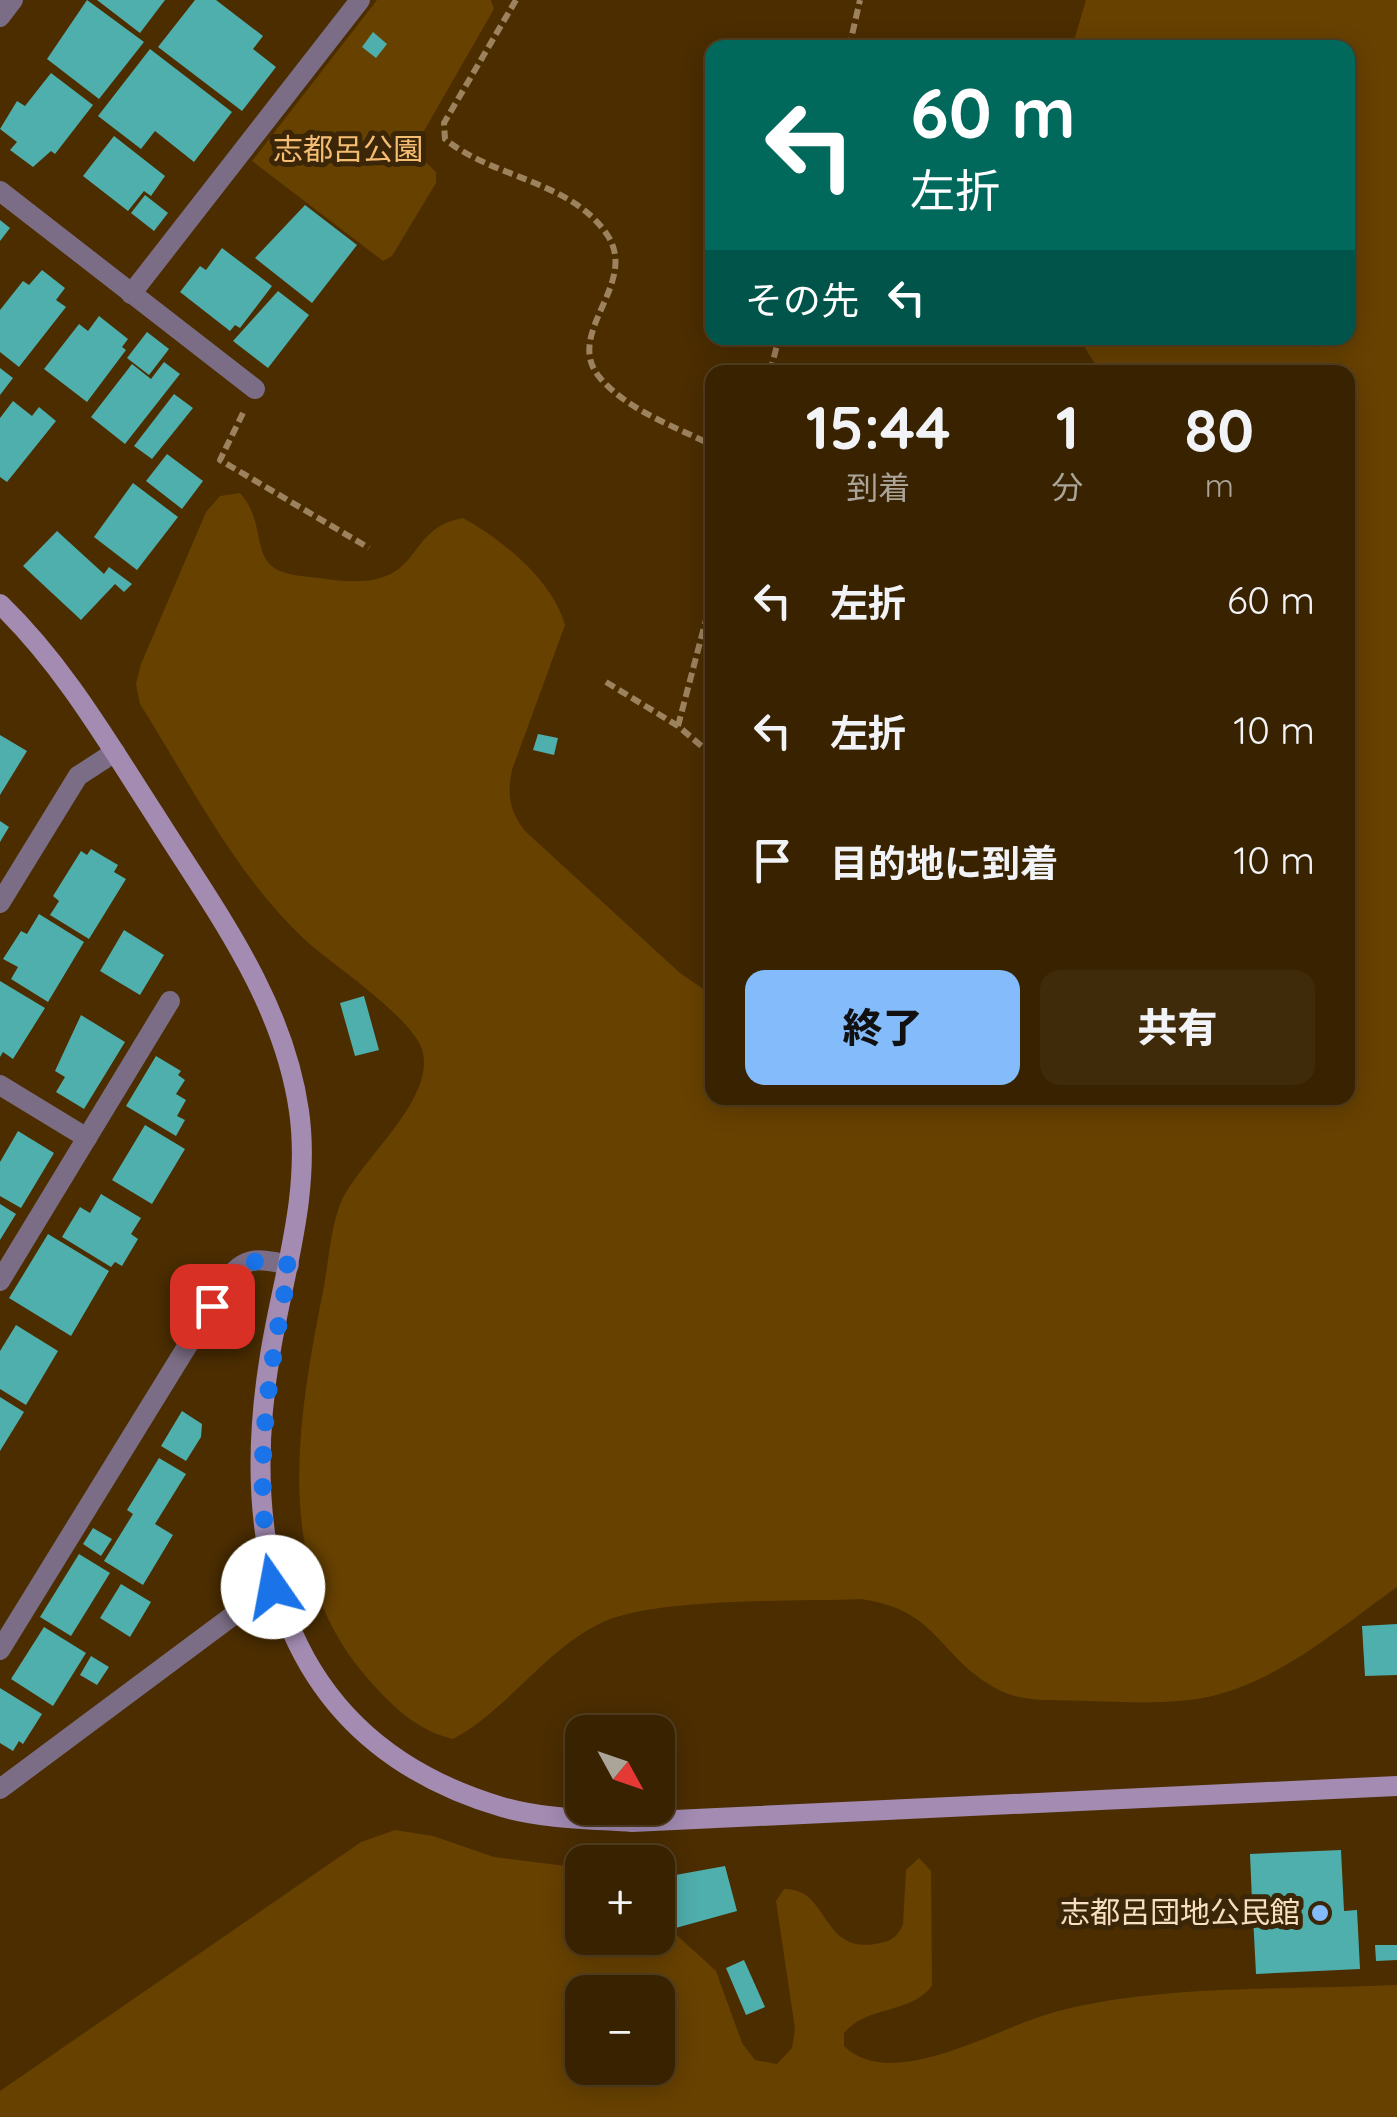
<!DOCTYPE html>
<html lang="ja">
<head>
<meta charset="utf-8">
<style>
  :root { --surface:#382200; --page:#3f2a0a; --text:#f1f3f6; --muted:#aba499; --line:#523f22; --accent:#84bcfb }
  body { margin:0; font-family:Quicksand,"Noto Sans JP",sans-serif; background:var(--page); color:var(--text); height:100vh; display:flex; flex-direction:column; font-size:38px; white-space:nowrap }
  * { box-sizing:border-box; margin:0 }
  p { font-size:32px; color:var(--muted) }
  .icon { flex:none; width:55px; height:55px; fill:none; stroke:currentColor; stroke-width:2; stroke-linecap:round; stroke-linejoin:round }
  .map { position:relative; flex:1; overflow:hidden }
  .sheet { position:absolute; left:705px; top:365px; width:650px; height:740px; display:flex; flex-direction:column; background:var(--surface); border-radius:20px; box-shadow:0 5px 25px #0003,0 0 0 2px var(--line) }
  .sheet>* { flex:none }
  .top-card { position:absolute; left:705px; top:40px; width:650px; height:305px; border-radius:20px; box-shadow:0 5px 25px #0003,0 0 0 2px var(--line); background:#00695c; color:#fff; overflow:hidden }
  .needle { width:65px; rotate:130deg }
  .buttons { position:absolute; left:565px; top:1715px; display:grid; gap:20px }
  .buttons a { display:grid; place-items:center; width:110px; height:110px; border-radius:20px; background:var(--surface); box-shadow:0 5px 25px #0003,0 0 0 2px var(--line); font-size:50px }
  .pin { position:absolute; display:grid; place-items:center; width:85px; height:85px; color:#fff; margin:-42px; border-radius:20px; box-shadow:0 5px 15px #0006 }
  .me { position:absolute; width:110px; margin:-55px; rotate:348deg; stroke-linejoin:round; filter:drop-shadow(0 0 8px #0008) }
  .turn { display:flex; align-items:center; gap:35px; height:210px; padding:0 40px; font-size:45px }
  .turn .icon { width:130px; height:130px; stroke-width:2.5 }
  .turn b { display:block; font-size:70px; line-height:85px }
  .then { display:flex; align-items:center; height:95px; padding:0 40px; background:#0003; gap:20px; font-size:38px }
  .eta { display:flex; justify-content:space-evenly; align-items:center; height:170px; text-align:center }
  .eta b { font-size:60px; font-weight:800; line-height:70px }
  .cta { display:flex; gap:20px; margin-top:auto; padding:20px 40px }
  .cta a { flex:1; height:115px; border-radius:20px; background:var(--accent); color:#111; font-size:40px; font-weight:800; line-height:115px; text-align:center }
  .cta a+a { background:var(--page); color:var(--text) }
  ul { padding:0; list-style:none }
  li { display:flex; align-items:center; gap:30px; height:130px; padding:0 40px }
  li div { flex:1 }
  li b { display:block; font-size:38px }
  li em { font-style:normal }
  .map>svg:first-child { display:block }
  .green { fill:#674100; fill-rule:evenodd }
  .building { fill:#4fafac }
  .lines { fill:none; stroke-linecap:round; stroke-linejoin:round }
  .path { stroke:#9d825e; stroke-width:6; stroke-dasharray:10 5; stroke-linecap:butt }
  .street { stroke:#7b6d85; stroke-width:20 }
  .secondary { stroke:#a38bb2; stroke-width:20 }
  .route { stroke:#1a73e8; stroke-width:18; stroke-dasharray:0 32.4 }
  .poi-dot { fill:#84bcfb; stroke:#3b2607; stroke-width:4 }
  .labels { text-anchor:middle; stroke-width:10; stroke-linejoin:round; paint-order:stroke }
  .park-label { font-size:30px; fill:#f5bc73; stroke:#3b2607 }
  .poi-label { font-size:30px; fill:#f7dfc3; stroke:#3b2607; text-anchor:end }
</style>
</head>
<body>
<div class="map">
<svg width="1397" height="2117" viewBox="0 0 1397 2117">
  <rect width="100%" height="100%" fill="#4b2d00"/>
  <g class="green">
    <path d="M377,0H491L494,9L417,143L416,153L436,172V183L392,256L383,261L252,161Z"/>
    <path d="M1086,0H1397V1587C1338,1629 1280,1681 1208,1697C1168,1705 1127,1702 1086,1701C1058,1700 1022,1703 997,1689C937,1656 939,1610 861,1599C795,1602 659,1597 603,1622C545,1649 509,1709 453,1739C418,1731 393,1707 369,1680C271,1569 297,1424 323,1291C329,1262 330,1229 341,1202C361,1159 433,1102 423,1053C416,1019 331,964 304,939C235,874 190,783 140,704L136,684L141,664L206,512L220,496L240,493C264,519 253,552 273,567C287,577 309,576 326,579C430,594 398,530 463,518C503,540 553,581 565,625L512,770C507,795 509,810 525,831L680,973L712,995V1098H1348V372H1100L1079,338H1348V48L1072,47Z"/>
    <path d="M395,1830L433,1836L494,1857L582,1868V1938H658V1918L716,1971L742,2043L755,2060L777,2064L792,2048L795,2029L776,1901L784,1889C830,1887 820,1957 880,1943C892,1941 898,1936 903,1924L906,1870L919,1858L931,1871L932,1986C909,2015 867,2005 844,2033V2046C891,2092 992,2031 1045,2015C1145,1984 1290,1990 1397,1985V2117H0V2091L361,1842ZM658,1992V2068H582V1992Z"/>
  </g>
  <g class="building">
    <path d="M87,0L144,42L99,99L47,59Z"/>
    <path d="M97,0H165L140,33Z"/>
    <path d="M195,0H216L263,36L253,49L276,67L242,111L158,47Z"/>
    <path d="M373,32L387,44L376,58L362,47Z"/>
    <path d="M150,49L232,112L194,162L155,131L141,149L98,116Z"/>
    <path d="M51,73L93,105L55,154L51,151L33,167L10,150L17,142L0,129L17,101L25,106Z"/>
    <path d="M114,136L165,176L151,196L144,191L128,211L83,176Z"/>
    <path d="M145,195L168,213L154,231L131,213Z"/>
    <path d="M305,205L357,245L312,303L255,258Z"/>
    <path d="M0,220L10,228L0,241Z"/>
    <path d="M222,248L272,286L240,328L235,325L230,331L180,292L200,266L206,270Z"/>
    <path d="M42,270L65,288L56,300L66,307L19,367L0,352V310L23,281L29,285Z"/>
    <path d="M278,291L309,315L268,368L233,341Z"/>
    <path d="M99,316L128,339L122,347L126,350L87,402L44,369L79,324L88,331Z"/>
    <path d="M147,332L169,349L149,375L127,358Z"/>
    <path d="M164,362L180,374L125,444L91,417L132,364L151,379Z"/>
    <path d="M0,368L13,378L0,395Z"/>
    <path d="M174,394L193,408L152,459L134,446Z"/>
    <path d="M13,401L32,416L39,407L56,421L7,482L0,477V418Z"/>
    <path d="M167,454L203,481L182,509L146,481Z"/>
    <path d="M133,483L178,517L137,570L94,537Z"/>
    <path d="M57,531L104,574L109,567L132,584L124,592L115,584L81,620L23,566Z"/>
    <path d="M538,734L558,738L554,755L533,750Z"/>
    <path d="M0,735L27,751L0,795Z"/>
    <path d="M0,821L9,827L0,842Z"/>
    <path d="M91,849L118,865L114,872L126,879L89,939L50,915L59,901L53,896L81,851L87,855Z"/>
    <path d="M39,914L84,942L48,1002L11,979L18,967L3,959L21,931L27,934Z"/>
    <path d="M124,930L164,955L140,995L100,971Z"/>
    <path d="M0,981L45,1008L13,1059L3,1052L0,1057Z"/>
    <path d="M364,996L379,1050L355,1056L340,1003Z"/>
    <path d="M81,1015L125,1042L84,1109L56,1092L65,1077L55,1071Z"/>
    <path d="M156,1056L181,1071L178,1075L185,1080L176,1094L186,1100L177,1116L185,1120L176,1136L126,1106Z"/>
    <path d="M145,1125L185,1149L152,1204L112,1180Z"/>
    <path d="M18,1131L54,1153L21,1208L0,1196V1162Z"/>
    <path d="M101,1194L141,1218L131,1234L138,1239L122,1266L115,1262L111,1267L62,1237L80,1207L90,1213Z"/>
    <path d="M0,1204L16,1214L0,1240Z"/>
    <path d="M48,1234L109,1271L71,1336L9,1298Z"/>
    <path d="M16,1325L58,1351L26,1405L0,1389V1351Z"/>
    <path d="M0,1397L24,1412L0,1451Z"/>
    <path d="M182,1411L202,1424L201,1437L186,1461L161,1446Z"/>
    <path d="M159,1458L186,1474L155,1524L173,1535L143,1585L104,1561L133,1514L127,1510Z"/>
    <path d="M93,1528L112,1539L101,1556L83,1544Z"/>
    <path d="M79,1554L110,1573L71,1636L40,1617Z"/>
    <path d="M121,1584L151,1602L130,1637L100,1618Z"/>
    <path d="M1397,1624V1675L1365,1676L1362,1626Z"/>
    <path d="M44,1627L86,1653L53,1706L11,1679Z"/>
    <path d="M91,1656L109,1667L97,1685L80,1675Z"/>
    <path d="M0,1688L42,1714L23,1744L19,1741L13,1751L0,1743Z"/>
    <path d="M1341,1850L1344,1911L1357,1910L1360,1969L1256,1974L1253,1916L1283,1914L1282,1899L1252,1901L1250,1854Z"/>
    <path d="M725,1866L737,1911L672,1929L659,1878Z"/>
    <path d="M1375,1945H1397V1960L1376,1961Z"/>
    <path d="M744,1960L765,2007L746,2015L726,1968Z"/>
  </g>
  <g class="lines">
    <g class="path">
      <path d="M516,0L444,123L445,139C492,178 573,181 608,236C639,285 561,335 601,379C629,411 676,427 712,445"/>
      <path d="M849,48L860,0"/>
      <path d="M770,372L779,338"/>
      <path d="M243,413L220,460L369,548"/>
      <path d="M606,682L678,726L712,755"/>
      <path d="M678,726L712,597"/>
    </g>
    <g class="street">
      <path d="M0,17L13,0"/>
      <path d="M0,191L255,389"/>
      <path d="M131,294L360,0"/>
      <path d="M0,903L78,776L115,752"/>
      <path d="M0,1085L87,1138"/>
      <path d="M0,1281L170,1001"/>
      <path d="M0,1650L231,1275C248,1254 265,1260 289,1265"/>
      <path d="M0,1789L235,1614L277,1598"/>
    </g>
    <path class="secondary" d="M0,604C64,666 107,741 155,815C214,909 283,999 299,1111C311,1195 283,1274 270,1355C237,1557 286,1743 502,1807C543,1819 590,1819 632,1822L1397,1786"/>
  </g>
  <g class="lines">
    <path class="route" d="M212,1306C237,1264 238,1255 290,1265C268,1375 251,1476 273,1587"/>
  </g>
  <circle class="poi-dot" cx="1320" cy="1913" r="10"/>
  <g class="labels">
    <g class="park-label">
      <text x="348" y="160">志都呂公園</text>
    </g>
    <g class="poi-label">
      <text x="1300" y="1923">志都呂団地公民館</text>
    </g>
  </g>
</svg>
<div class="buttons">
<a><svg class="needle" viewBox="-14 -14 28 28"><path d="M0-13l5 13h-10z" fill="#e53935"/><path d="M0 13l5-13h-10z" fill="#aba499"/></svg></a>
<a>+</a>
<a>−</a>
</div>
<div class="pin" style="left:212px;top:1306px;background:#d93025"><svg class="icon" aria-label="arrive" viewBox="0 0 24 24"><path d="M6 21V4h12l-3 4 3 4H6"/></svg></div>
<svg class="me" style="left:273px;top:1587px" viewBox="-20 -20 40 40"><circle r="19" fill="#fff"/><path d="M0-13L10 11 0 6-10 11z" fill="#1a73e8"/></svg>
<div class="top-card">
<div class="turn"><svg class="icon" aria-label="left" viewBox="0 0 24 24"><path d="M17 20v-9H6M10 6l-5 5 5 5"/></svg><div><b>60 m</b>左折</div></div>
<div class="then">その先<svg class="icon" aria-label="left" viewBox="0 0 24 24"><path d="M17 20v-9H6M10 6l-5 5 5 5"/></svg></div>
</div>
<section class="sheet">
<div class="eta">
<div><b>15:44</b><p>到着</p></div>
<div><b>1</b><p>分</p></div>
<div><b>80</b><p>m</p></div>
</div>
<ul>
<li><svg class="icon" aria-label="left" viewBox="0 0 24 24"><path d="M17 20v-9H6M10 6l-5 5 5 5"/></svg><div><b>左折</b></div><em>60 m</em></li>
<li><svg class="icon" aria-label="left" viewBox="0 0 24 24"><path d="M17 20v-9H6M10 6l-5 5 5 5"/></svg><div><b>左折</b></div><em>10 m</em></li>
<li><svg class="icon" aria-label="arrive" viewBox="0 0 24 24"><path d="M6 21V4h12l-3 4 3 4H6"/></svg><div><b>目的地に到着</b></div><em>10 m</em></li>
</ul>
<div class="cta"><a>終了</a><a>共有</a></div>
</section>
</div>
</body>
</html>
